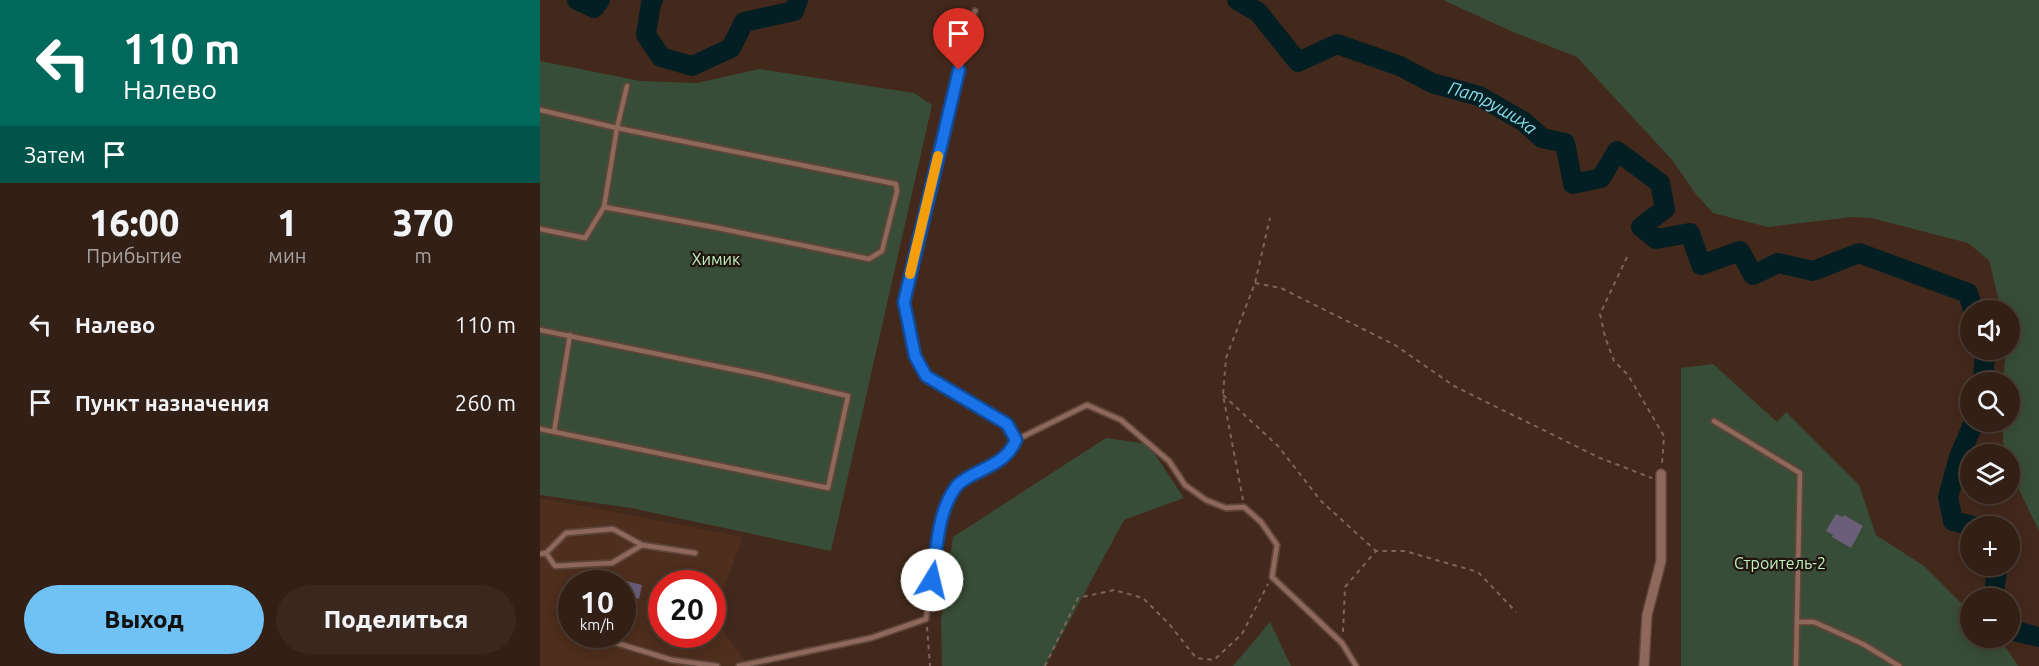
<!DOCTYPE html>
<html lang="ru">
<head>
<meta charset="utf-8">
<style>
  :root { --surface:#321f15; --page:#3a271e; --text:#f1f3f6; --muted:#a8a2a0; --line:#4d3d34; --accent:#70c1f4 }
  body { margin:0; font-family:Ubuntu,sans-serif; background:var(--page); color:var(--text); height:100vh; display:flex; flex-direction:column; font-size:22px; white-space:nowrap }
  * { box-sizing:border-box; margin:0 }
  p { font-size:20px; color:var(--muted) }
  .icon { flex:none; width:33px; height:33px; fill:none; stroke:currentColor; stroke-width:2; stroke-linecap:round; stroke-linejoin:round }
  .map { position:relative; flex:1; overflow:hidden }
  .panel { display:flex; flex-direction:column; background:var(--surface); width:540px }
  .panel>* { flex:none }
  .banner { background:#00695c; color:#fff; overflow:hidden }
  .tools { position:absolute; left:1420px; top:300px; display:grid; gap:12px }
  .tools a { display:grid; place-items:center; width:60px; height:60px; border-radius:50%; background:var(--surface); box-shadow:0 3px 15px #0003,0 0 0 2px var(--line); font-size:30px }
  .speed { position:absolute; left:18px; top:570px; display:flex; gap:12px; font-size:30px; font-weight:700; text-align:center }
  .speed>* { display:grid; place-content:center; width:78px; height:78px; border-radius:50%; background:var(--surface); box-shadow:0 3px 15px #0003,0 0 0 2px var(--line); line-height:1 }
  .speed small { font-size:15px; font-weight:400 }
  .speed .limit { border:9px solid #d22; background:#fff; color:#111 }
  .pin { position:absolute; display:grid; place-items:center; width:51px; height:51px; color:#fff; margin:-62px -26px; border-radius:50% 50% 50% 0; rotate:-45deg; box-shadow:0 0 6px #0007 }
  .pin .icon { rotate:45deg }
  .me { position:absolute; width:66px; margin:-33px; rotate:9deg; stroke-linejoin:round; filter:drop-shadow(0 0 4px #0008) }
  .turn { display:flex; align-items:center; gap:21px; height:126px; padding:0 24px; font-size:27px }
  .turn .icon { width:78px; height:78px; stroke-width:2.5 }
  .turn b { display:block; font-size:42px; line-height:51px }
  .then { display:flex; align-items:center; height:57px; padding:0 24px; background:#0003; gap:12px; font-size:22px }
  .eta { display:flex; justify-content:space-evenly; align-items:center; height:102px; text-align:center }
  .eta b { font-size:36px; font-weight:800; line-height:42px }
  .button { display:flex; gap:12px; margin-top:auto; padding:12px 24px }
  .button a { flex:1; height:69px; border-radius:36px; background:var(--accent); color:#111; font-size:24px; font-weight:800; line-height:69px; text-align:center }
  .button a+a { background:var(--page); color:var(--text) }
  ul { padding:0; list-style:none }
  li { display:flex; align-items:center; gap:18px; height:78px; padding:0 24px }
  li div { flex:1 }
  li b { display:block; font-size:22px }
  li em { font-style:normal }
  main { display:flex; flex:1; min-height:0 }
  .map>svg:first-child { display:block }
  .built { fill:#4e2e1d; fill-rule:evenodd }
  .green { fill:#384d37 }
  .lines { fill:none; stroke-linecap:round; stroke-linejoin:round }
  .river { stroke:#041f23; stroke-width:20 }
  .building { fill:#6a5e7a }
  .service-casing { stroke:#5e4539; stroke-width:8 }
  .minor-casing { stroke:#5e4539; stroke-width:12 }
  .path { stroke:#7d655a; stroke-width:2; stroke-dasharray:4.5 4.5; stroke-linecap:butt }
  .service { stroke:#8d685b; stroke-width:4.5 }
  .minor { stroke:#8d685b; stroke-width:9 }
  .route-casing { stroke:#114b97; stroke-width:15 }
  .route { stroke:#1a73e8; stroke-width:10 }
  .slow { stroke:#f59e0b; stroke-width:10 }
  .labels { text-anchor:middle; stroke-width:4.5; stroke-linejoin:round; paint-order:stroke }
  .park-label { font-size:16px; fill:#c1f1be; stroke:#21150f }
  .water-label { font-size:18px; font-style:italic; fill:#88deec; stroke:#21150f }
</style>
</head>
<body>
<main>
<section class="panel">
<div class="banner">
<div class="turn"><svg class="icon" aria-label="left" viewBox="0 0 24 24"><path d="M17 20v-9H6M10 6l-5 5 5 5"/></svg><div><b>110 m</b>Налево</div></div>
<div class="then">Затем<svg class="icon" aria-label="arrive" viewBox="0 0 24 24"><path d="M6 21V4h12l-3 4 3 4H6"/></svg></div>
</div>
<div class="eta">
<div><b>16:00</b><p>Прибытие</p></div>
<div><b>1</b><p>мин</p></div>
<div><b>370</b><p>m</p></div>
</div>
<ul>
<li><svg class="icon" aria-label="left" viewBox="0 0 24 24"><path d="M17 20v-9H6M10 6l-5 5 5 5"/></svg><div><b>Налево</b></div><em>110 m</em></li>
<li><svg class="icon" aria-label="arrive" viewBox="0 0 24 24"><path d="M6 21V4h12l-3 4 3 4H6"/></svg><div><b>Пункт назначения</b></div><em>260 m</em></li>
</ul>
<div class="button"><a>Выход</a><a>Поделиться</a></div>
</section>
<div class="map">
<svg width="1499" height="666" viewBox="0 0 1499 666">
  <rect width="100%" height="100%" fill="#43291c"/>
  <path class="built" d="M0,498L203,537L173,617L209,666H0ZM32,584H82V634H32ZM122,584H172V634H122Z"/>
  <g class="green">
    <path d="M903,0H1499V531L1470,471V454H1466L1463,442V422H1470V382H1463L1466,350H1470V310H1461L1449,260L1428,243L1331,218L1312,217L1228,227L1173,213L1155,193L1133,161L1037,57L973,32Z"/>
    <path d="M0,61L100,81L157,83L219,69L374,93L392,105L291,551L91,508L0,495Z"/>
    <path d="M1173,364L1237,422L1246,412L1319,485L1336,535L1384,566L1431,613V638H1456L1467,649L1478,666H1141V368Z"/>
    <path d="M566,438L608,444L644,498L584,520L505,666H402L401,619L413,537Z"/>
    <path d="M730,622L751,666H693Z"/>
  </g>
  <g class="lines">
    <g class="river">
      <path d="M37,0L54,8L60,0"/>
      <path d="M113,0L111,3L106,35L121,57L152,66L191,48L204,22L254,11L258,0"/>
      <path id="s1" d="M697,0L718,12L758,62L797,44L860,66L892,83L939,96L983,121L1002,138L1025,143L1033,184L1061,178L1077,151L1120,183L1125,209L1101,227L1116,239L1150,233L1161,265L1200,251L1213,275L1238,263L1273,271L1319,253L1428,293L1433,310"/>
      <path d="M1443,382L1445,350"/>
      <path d="M1433,526L1413,521L1408,497L1419,457L1434,422"/>
      <path d="M1453,598L1458,566"/>
      <path d="M1470,630L1499,637"/>
    </g>
  </g>
  <g class="building">
    <path d="M1296,514L1303,517L1304,515L1323,526L1311,548L1292,537L1293,535L1286,531Z"/>
    <path d="M44,570L102,585L99,599L82,595V584H32V587H27L28,580L40,572L43,573Z"/>
  </g>
  <g class="lines">
    <defs>
      <g id="service">
        <path d="M0,110L77,128L356,184L357,191L342,251L329,259L173,227L64,207"/>
        <path d="M0,229L45,238L64,207L77,128L87,86"/>
        <path d="M0,330L220,375L308,396L288,488L0,429"/>
        <path d="M1174,421L1260,473L1256,666"/>
        <path d="M14,432L30,335"/>
        <path d="M476,440L547,405L581,420L629,461L645,485L666,500L686,508L704,507L721,522L737,545L732,577L802,643L816,666"/>
        <path d="M6,553L15,566L72,563L102,545"/>
        <path d="M0,554L6,553L26,533L73,529L102,545L155,553"/>
        <path d="M1257,622H1274L1323,644L1359,666"/>
        <path d="M67,634L70,641L132,660L177,666"/>
        <path d="M199,666L331,638L386,619C390,590 398,502 418,484C439,466 464,468 476,440L467,424L386,376L375,356L364,302L429,23L435,11"/>
      </g>
      <path id="minor" d="M1104,666L1107,615L1121,561V474"/>
    </defs>
    <use href="#service" class="service-casing"/>
    <use href="#minor" class="minor-casing"/>
    <g class="path">
      <path d="M1087,257L1060,314L1065,337L1074,361L1088,375L1124,436L1122,464"/>
      <path d="M715,283L741,288L855,345L914,386L1060,458L1112,478"/>
      <path d="M683,395L738,446L781,501L836,551"/>
      <path d="M703,500L683,395L686,358L715,283L730,218"/>
      <path d="M387,627L390,666"/>
      <path d="M803,632L805,587L836,551H865L938,572L976,612"/>
      <path d="M505,666L538,598L574,590L603,598L630,625L656,658L674,660L702,634L728,584"/>
    </g>
    <use href="#service" class="service"/>
    <use href="#minor" class="minor"/>
  </g>
  <g class="lines">
    <defs>
      <path id="route" d="M392,580C397,550 397,512 416,487C418,483 423,481 427,478C447,466 466,463 476,440L467,424L386,376L375,356L364,302L419,70"/>
    </defs>
    <use href="#route" class="route-casing"/>
    <use href="#route" class="route"/>
    <path class="slow" d="M370,274L398,156"/>
  </g>
  <g class="labels">
    <g class="park-label">
      <text x="176" y="265">Химик</text>
      <text x="1240" y="569">Строитель-2</text>
    </g>
    <g class="water-label">
      <text dy="6" stroke="none"><textPath href="#s1" startOffset="300">Патрушиха</textPath></text>
    </g>
  </g>
</svg>
<div class="tools">
<a><svg class="icon" aria-label="sound" viewBox="0 0 24 24"><path d="M4 9h4l5-4v14l-5-4H4zM17 9q2 3 0 6"/></svg></a>
<a><svg class="icon" aria-label="search" viewBox="0 0 24 24"><circle cx="10" cy="10" r="6"/><path d="M15 15l6 6"/></svg></a>
<a><svg class="icon" aria-label="layers" viewBox="0 0 24 24"><path d="M12 4l9 5-9 5-9-5zM3 14l9 5 9-5"/></svg></a>
<a>+</a>
<a>−</a>
</div>
<div class="speed"><div>10<small>km/h</small></div><div class="limit">20</div></div>
<div class="pin" style="left:419px;top:70px;background:#d93025"><svg class="icon" aria-label="arrive" viewBox="0 0 24 24"><path d="M6 21V4h12l-3 4 3 4H6"/></svg></div>
<svg class="me" style="left:392px;top:580px" viewBox="-20 -20 40 40"><circle r="19" fill="#fff"/><path d="M0-13L10 11 0 6-10 11z" fill="#1a73e8"/></svg>
</div>
</main>
</body>
</html>
